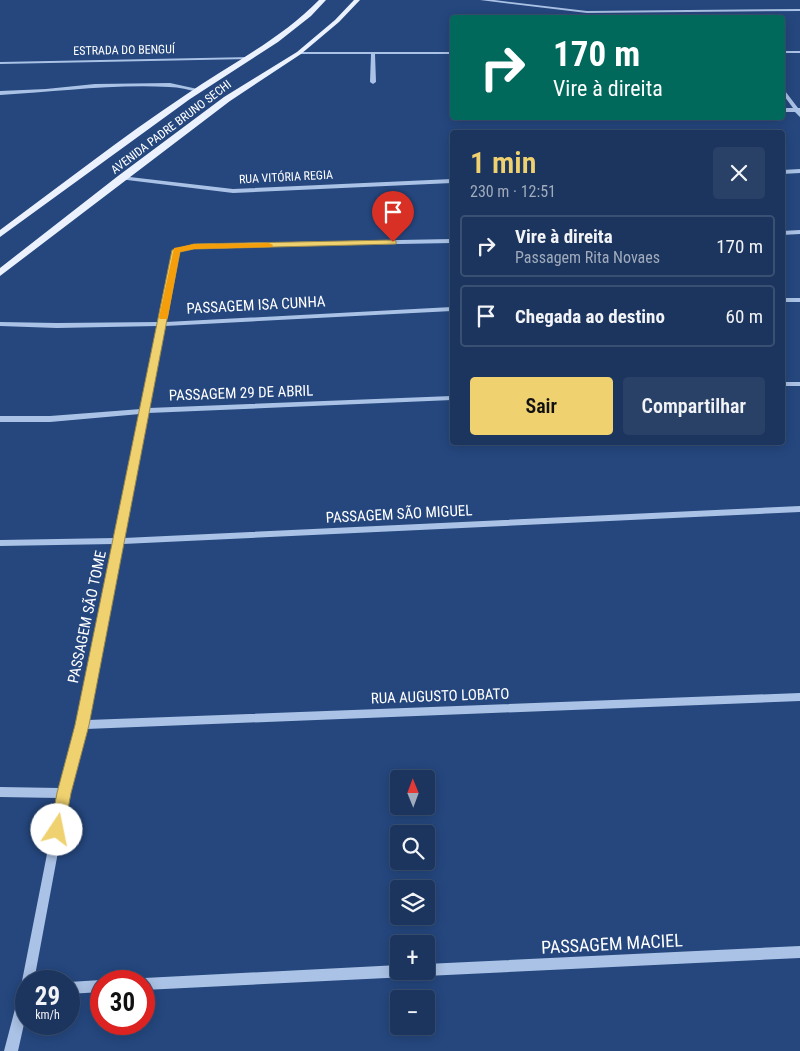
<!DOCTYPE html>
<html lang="pt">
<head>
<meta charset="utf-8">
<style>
  :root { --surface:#1c355e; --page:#294067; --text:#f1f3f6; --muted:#a0abbc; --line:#3a5073; --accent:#efd16f }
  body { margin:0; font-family:"Roboto Condensed",sans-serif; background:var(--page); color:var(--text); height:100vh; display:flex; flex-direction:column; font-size:19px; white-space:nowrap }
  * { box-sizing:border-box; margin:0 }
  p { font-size:16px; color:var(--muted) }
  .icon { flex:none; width:28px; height:28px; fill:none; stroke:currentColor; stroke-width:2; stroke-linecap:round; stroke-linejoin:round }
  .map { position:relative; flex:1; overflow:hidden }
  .side { position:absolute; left:450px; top:130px; width:335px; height:315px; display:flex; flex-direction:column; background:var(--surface); border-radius:5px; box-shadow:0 2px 12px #0003,0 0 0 1px var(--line) }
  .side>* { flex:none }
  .top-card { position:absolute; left:450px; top:15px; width:335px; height:105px; border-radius:5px; box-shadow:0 2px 12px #0003,0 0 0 1px var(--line); background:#00695c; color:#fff; overflow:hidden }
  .needle { width:32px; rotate:359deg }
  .buttons { position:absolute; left:390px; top:770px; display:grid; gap:10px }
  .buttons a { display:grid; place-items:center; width:45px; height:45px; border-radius:5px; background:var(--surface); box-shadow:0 2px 12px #0003,0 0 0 1px var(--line); font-size:25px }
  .speed { position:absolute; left:15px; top:970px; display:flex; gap:10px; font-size:25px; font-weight:700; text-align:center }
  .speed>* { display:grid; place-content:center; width:65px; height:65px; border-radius:50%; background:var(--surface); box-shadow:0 2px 12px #0003,0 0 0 1px var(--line); line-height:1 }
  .speed small { font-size:12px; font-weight:400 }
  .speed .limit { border:8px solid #d22; background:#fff; color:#111 }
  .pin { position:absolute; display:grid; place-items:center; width:42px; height:42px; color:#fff; margin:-51px -21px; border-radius:50% 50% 50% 0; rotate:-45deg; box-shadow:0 0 5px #0007 }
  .pin .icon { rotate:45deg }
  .me { position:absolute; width:55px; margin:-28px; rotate:11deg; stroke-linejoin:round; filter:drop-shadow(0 0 4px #0008) }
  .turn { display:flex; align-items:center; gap:18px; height:105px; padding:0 20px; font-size:22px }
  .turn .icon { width:65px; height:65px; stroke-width:2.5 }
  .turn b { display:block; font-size:35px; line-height:42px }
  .round { display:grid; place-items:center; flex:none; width:52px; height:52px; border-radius:5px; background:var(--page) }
  .head { display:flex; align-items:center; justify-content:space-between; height:85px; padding:0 20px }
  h1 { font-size:30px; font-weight:600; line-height:38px; color:var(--accent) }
  .button { display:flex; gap:10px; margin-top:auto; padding:10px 20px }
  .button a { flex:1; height:58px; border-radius:5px; background:var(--accent); color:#111; font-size:20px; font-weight:600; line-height:58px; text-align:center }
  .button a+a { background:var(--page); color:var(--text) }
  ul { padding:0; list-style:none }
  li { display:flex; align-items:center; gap:15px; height:62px; margin:0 10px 8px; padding:0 10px; border:2px solid var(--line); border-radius:5px }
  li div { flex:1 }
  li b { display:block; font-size:19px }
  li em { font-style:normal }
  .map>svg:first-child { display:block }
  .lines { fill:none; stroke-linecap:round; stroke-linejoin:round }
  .minor { fill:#aac2e5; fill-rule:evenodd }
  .major { fill:#ebf1fd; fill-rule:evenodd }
  .route { fill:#efd16f; stroke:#9b8848 }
  .slow { fill:#f59e0b }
  .labels { text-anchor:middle; stroke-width:4; stroke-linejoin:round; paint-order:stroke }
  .far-street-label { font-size:12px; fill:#fff; stroke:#25477e }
  .street-label { font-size:15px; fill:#fff; stroke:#25477e }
  .near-street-label { font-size:18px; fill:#fff; stroke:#25477e }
</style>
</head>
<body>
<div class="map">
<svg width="800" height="1051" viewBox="0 0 800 1051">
  <rect width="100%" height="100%" fill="#25477e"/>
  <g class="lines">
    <g class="minor">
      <path d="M480,0H494L587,11L800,9V11L587,13Z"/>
      <rect x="782" y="51" width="18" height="2"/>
      <path d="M299,52H452V54H375L376,82L373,84L370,82L371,54H297V52Z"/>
      <path d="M251,57V58L249,59L0,64V62Z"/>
      <path d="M170,83L202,90L199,92C189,90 179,87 169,87C112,84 56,92 0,95V91L46,89L95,84Z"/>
      <path d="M782,87L798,108H800V117L795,112H782V108H793L782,93Z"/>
      <path d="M800,169V173L782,174V170Z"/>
      <path d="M121,176L233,189L452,179V183L233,193L119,179V177Z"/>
      <path d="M800,230V234L782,235V231Z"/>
      <path d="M452,239V243L194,248L180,251L166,322L452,307V311L165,326L149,408L452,396V400L148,413L124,538L800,506V512L123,544L88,720L800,693V701L86,729L69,793L34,981H26V1015L18,1051H4L20,990L23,985L22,981L58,798L0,797V787L60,788L77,725L114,544L0,546V540L115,538L140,414L50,422H0V416H50L141,409L158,326L57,328L0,326V322L57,323L159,322L174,250L194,244Z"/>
      <rect x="782" y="298" width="18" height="4"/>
      <rect x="782" y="382" width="18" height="4"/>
      <path d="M800,946V958L426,976L422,974L420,971H426V964Z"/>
      <path d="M399,965V971H413L411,975L407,977L144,990V981H139L144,978Z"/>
      <path d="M101,980L105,981H101V992L69,994V982Z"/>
    </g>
    <g class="major">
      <path d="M319,0H326L311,16L278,42L190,99L0,237V230C61,185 121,138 184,96C230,64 280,40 319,0Z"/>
      <path d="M354,0H360L339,22L301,54L230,101L0,276V268L118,176L224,97L297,52L335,20Z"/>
    </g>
  </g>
  <path class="route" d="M393,240L396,241V244L194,249L180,252L89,725L71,793L64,830L62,835L57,837L52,835L50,830L57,793L75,725L172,250L194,244Z"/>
  <path class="slow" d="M269,243L273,245L272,247L194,249L180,252L168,317L167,319H160L159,317L174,248L194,244Z"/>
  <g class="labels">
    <g class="far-street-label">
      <text transform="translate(124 50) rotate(-1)" y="4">ESTRADA DO BENGUÍ</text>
      <text transform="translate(171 127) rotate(-37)" y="4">AVENIDA PADRE BRUNO SECHI</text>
      <text transform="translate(286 177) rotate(-3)" y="4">RUA VITÓRIA REGIA</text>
    </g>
    <g class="street-label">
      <text transform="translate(256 305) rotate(-3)" y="5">PASSAGEM ISA CUNHA</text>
      <text transform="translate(241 393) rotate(-2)" y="5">PASSAGEM 29 DE ABRIL</text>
      <text transform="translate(399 514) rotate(-3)" y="5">PASSAGEM SÃO MIGUEL</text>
      <text transform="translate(87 617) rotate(-78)" y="5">PASSAGEM SÃO TOME</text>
      <text transform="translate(440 696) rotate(-2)" y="5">RUA AUGUSTO LOBATO</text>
    </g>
    <g class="near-street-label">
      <text transform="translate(612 944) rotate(-3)" y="6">PASSAGEM MACIEL</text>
    </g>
  </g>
</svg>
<div class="buttons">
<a><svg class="needle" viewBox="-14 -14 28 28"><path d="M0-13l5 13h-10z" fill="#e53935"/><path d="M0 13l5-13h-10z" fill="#a0abbc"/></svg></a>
<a><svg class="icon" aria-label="search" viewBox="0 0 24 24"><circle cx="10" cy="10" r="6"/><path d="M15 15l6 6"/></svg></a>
<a><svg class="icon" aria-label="layers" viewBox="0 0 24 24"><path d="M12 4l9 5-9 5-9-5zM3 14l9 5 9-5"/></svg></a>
<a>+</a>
<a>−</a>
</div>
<div class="speed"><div>29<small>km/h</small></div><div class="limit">30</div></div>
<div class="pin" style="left:393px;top:242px;background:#d93025"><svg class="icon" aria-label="arrive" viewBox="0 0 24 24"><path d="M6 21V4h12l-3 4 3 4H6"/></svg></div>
<svg class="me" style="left:57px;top:830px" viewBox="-20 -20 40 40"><circle r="19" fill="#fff"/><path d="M0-13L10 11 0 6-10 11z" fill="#efd16f"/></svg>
<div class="top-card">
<div class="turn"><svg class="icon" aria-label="right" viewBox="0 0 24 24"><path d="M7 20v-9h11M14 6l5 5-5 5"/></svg><div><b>170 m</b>Vire à direita</div></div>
</div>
<section class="side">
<div class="head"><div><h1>1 min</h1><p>230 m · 12:51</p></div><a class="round"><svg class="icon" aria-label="close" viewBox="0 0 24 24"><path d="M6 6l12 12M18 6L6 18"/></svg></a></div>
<ul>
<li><svg class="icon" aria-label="right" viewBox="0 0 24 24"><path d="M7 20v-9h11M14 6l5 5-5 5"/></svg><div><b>Vire à direita</b><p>Passagem Rita Novaes</p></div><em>170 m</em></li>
<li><svg class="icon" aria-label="arrive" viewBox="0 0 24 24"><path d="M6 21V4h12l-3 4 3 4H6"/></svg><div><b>Chegada ao destino</b></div><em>60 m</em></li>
</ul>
<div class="button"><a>Sair</a><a>Compartilhar</a></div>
</section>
</div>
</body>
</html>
